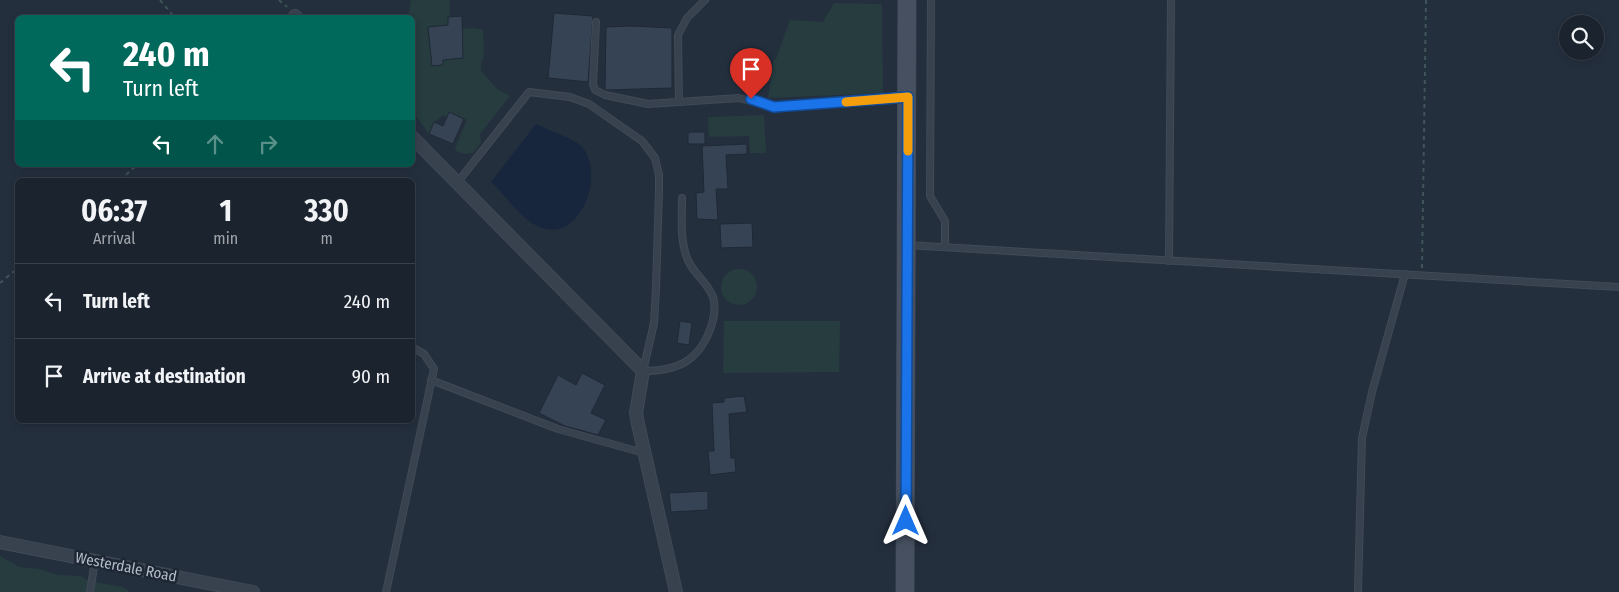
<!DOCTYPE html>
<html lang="en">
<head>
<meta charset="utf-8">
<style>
  :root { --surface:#1b232e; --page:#242b36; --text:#f1f3f6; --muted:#a0a4aa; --line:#39404a }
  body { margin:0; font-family:"Fira Sans Condensed",sans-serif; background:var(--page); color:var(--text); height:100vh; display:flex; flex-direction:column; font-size:19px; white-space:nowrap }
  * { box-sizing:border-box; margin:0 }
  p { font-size:16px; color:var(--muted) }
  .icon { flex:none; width:28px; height:28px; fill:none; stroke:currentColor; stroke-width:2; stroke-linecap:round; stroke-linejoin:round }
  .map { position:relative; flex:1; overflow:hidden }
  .panel { position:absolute; left:15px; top:178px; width:400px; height:245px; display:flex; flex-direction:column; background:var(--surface); border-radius:8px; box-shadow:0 2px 8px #0003,0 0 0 1px var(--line) }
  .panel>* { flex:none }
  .guide { position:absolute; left:15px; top:15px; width:400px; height:152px; border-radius:8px; box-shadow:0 2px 8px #0003,0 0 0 1px var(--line); background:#00695c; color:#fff; overflow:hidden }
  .buttons { position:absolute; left:1559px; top:15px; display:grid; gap:10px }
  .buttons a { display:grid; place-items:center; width:45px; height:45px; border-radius:50%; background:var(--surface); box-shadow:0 2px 8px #0003,0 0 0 1px var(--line); font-size:25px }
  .pin { position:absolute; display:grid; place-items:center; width:42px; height:42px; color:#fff; margin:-51px -21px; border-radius:50% 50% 50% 0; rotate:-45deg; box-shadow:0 0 5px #0007 }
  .pin .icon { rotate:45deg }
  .me { position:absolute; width:55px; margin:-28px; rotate:0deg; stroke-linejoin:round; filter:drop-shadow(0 0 4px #0008) }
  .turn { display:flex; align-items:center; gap:18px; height:105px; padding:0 25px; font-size:22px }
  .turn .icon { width:65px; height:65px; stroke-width:2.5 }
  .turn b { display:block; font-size:35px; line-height:42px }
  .lanes { display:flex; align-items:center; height:48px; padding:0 25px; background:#0003; justify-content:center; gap:25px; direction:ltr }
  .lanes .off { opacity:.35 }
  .eta { display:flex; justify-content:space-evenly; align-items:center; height:85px; text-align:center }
  .eta b { font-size:30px; font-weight:700; line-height:35px }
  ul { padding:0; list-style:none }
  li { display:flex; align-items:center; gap:15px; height:75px; padding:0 25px; border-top:1px solid var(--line) }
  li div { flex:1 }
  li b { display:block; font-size:19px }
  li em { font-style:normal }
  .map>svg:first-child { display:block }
  .green { fill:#263c3f }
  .water { fill:#17263c }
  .building { fill:#364354; stroke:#1f2835 }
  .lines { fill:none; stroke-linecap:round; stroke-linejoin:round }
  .lane-casing { stroke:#414a57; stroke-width:8 }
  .street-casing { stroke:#414a57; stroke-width:14 }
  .secondary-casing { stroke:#414a57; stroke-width:19 }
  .path { stroke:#3f5557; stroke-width:2; stroke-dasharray:4 4; stroke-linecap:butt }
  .lane { stroke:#38414e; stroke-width:6 }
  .street { stroke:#38414e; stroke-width:12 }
  .secondary { stroke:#465061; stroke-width:18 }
  .route-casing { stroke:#114b97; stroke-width:12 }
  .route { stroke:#1a73e8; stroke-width:9 }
  .slow { stroke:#f59e0b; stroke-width:9 }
  .labels { text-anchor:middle; stroke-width:5; stroke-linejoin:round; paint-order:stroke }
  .street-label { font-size:15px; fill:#b4bcc9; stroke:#1d2633 }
</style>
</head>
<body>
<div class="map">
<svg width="1619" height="592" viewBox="0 0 1619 592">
  <rect width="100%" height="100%" fill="#242f3e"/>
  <g class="green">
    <path d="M411,0H450L449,30L437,31V26L428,27L432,66L443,65L442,53L448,59L463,58L461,29L474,28L483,30L484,56L481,63V71L497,89L510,96L480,134L481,143L473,153L465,154L456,151L455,148L467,120L449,113L447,117L443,115L434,122L429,134L413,112L412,18H408Z"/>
    <path d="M834,3L882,4L883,93L768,98L774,59H776L790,20L823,22Z"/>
    <path d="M764,115L766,153H750L749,136L709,137L708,117Z"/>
    <circle cx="739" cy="287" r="18"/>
    <path d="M724,321H840L839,372L723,373Z"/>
    <path d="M0,556L19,567L39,569L58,575L81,576L89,581L123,587L130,592H0Z"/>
  </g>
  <path class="water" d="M536,124C547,130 573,138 581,146C608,173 578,253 532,223C519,215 503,193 491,182Z"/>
  <g class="building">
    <path d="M554,13L593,16L588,82L548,78Z"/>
    <path d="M462,16L463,58L443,60V65L432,66L428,27L448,25V17Z"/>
    <path d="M631,26L672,28V88L605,90L606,27Z"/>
    <path d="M449,112L464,119L453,144L429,134L434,122L443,126Z"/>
    <path d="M692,132H705V144H688V133Z"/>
    <path d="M747,144V154L726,155L728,189H716L718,220L697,219L696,193L704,192L702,146Z"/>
    <path d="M752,223L753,247L721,248L720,224Z"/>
    <path d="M680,321L692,323L689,345L677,343Z"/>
    <path d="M582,373L605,385L591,413L606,420L598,435L565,426L539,413L558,375L576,385Z"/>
    <path d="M744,396L747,412L729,414L731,458H735L736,472L710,475L708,451H714L712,403L724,402V398Z"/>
    <path d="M708,491V510L671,512L669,493Z"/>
  </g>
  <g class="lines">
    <defs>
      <g id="lane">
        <path d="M931,0L930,196L945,221V247"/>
        <path d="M596,22L593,84L595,90L605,95L648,104L739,98L774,107L906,97"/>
        <path d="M679,102L678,35L687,18L705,0"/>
        <path d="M457,183L529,92L570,97L589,104L642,141L655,158L659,175V191L656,288L654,323L643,371C678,371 699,361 711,327C714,318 716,307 713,297C707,281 690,271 686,255C680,237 682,217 682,198"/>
        <path d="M907,245L1619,287"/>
        <path d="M1169,261L1171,0"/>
        <path d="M431,380L558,429L644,453"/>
        <path d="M90,592L95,560"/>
        <path d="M386,592L434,369L424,354L412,347"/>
        <path d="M1358,592L1362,438L1372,392L1405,274"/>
      </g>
      <g id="street">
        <path d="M295,16L297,18"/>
        <path d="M412,137L643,371L636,413L638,424L676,592"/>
        <path d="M0,542L253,592"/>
      </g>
      <path id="secondary" d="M905,592L907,0"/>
    </defs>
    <use href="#lane" class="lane-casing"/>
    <use href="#street" class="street-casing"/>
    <use href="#secondary" class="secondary-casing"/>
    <g class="path">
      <path d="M160,0L175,18"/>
      <path d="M279,0L287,7"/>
      <path d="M120,180L137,165"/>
      <path d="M1422,268L1426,0"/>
      <path d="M0,283L18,268"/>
    </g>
    <use href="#lane" class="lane"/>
    <use href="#street" class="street"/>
    <use href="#secondary" class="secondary"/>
  </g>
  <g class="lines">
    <defs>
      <path id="route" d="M751,99L774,107L908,97L906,521"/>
    </defs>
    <use href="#route" class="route-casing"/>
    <use href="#route" class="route"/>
    <path class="slow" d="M846,102L908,97V151"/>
  </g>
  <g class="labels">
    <g class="street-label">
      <text transform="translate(126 567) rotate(11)" y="5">Westerdale Road</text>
    </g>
  </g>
</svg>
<div class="buttons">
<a><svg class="icon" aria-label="search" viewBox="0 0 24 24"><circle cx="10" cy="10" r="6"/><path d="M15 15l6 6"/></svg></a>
</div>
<div class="pin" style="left:751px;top:99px;background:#d93025"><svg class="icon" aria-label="arrive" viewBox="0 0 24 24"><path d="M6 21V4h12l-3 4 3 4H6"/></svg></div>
<svg class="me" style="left:906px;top:521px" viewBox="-20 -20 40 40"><path d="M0-17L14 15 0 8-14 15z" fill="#1a73e8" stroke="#fff" stroke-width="4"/></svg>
<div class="guide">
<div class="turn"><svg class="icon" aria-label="left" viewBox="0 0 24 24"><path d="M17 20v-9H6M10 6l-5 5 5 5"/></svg><div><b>240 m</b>Turn left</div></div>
<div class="lanes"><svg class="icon" aria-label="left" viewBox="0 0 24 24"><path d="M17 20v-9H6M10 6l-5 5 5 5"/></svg><svg class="icon off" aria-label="ahead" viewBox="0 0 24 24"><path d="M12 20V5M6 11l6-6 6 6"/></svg><svg class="icon off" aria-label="right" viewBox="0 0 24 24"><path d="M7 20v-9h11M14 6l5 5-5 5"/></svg></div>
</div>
<section class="panel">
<div class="eta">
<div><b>06:37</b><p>Arrival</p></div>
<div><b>1</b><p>min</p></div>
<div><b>330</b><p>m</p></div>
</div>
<ul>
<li><svg class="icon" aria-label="left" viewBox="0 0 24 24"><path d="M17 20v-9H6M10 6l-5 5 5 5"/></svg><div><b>Turn left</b></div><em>240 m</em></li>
<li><svg class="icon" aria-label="arrive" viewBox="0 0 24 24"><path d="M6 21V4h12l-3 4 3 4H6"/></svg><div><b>Arrive at destination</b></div><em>90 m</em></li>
</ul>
</section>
</div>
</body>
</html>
